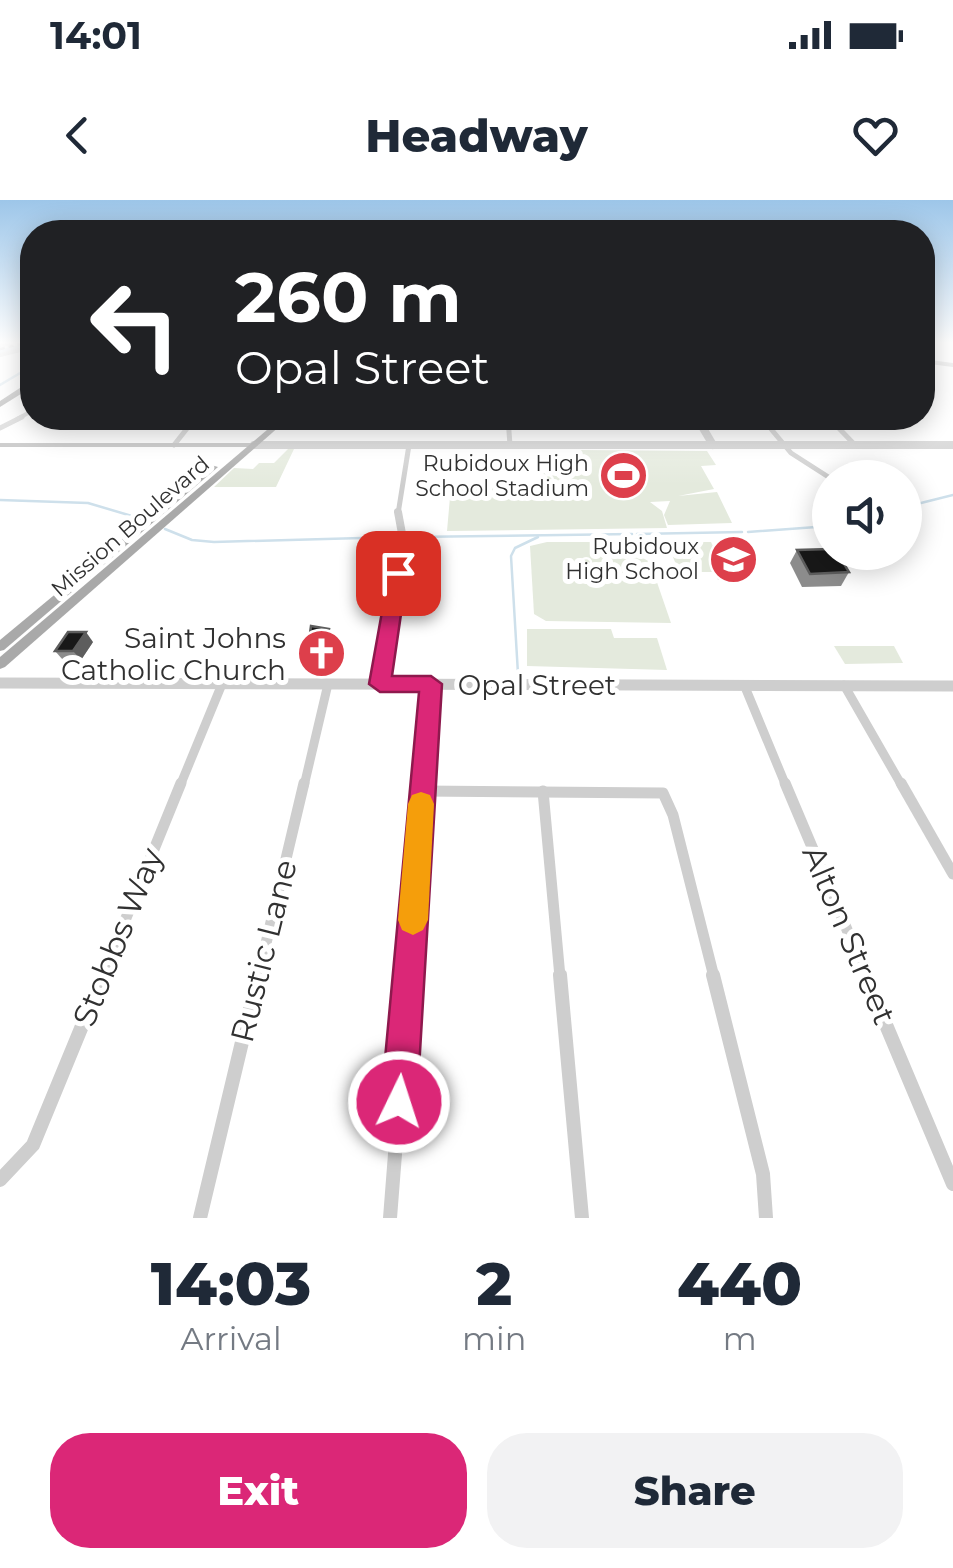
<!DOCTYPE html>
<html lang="en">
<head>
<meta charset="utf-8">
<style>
  :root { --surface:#fff; --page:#f2f2f3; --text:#1f2937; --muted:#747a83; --accent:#db2777 }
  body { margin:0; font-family:Montserrat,sans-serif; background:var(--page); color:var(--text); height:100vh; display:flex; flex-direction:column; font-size:38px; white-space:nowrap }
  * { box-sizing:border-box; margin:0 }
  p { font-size:32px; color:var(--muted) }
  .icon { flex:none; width:55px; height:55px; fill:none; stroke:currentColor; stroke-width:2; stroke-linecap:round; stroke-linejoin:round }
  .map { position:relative; height:1018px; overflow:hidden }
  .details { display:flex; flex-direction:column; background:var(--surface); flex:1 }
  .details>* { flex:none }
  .guide { position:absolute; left:20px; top:20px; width:915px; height:210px; border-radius:40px; box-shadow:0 5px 25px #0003; background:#202124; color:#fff; overflow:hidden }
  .controls { position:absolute; left:812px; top:260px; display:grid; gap:20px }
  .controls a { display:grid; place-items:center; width:110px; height:110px; border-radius:50%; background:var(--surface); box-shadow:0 5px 25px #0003; font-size:50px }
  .pin { position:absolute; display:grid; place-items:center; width:85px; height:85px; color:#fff; margin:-42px; border-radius:20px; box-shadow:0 5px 15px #0006 }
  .me { position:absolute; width:110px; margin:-55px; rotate:4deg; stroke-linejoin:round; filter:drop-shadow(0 0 8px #0008) }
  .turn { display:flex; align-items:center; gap:35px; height:210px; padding:0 50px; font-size:45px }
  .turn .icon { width:130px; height:130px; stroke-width:2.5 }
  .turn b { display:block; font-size:70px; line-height:85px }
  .eta { display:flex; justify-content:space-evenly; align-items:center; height:170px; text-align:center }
  .eta b { font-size:60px; font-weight:800; line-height:70px }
  .button { display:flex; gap:20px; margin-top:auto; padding:20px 50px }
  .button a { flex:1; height:115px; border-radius:40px; background:var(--accent); color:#fff; font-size:40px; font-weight:800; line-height:115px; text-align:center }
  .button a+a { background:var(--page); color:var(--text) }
  .status { display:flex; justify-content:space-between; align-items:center; height:70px; padding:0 50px; background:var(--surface); direction:ltr }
  .status svg { height:28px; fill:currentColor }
  header { display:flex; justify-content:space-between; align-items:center; height:130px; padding:0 50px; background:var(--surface); font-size:45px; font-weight:800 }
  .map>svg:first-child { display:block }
  .green { fill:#e4eadd }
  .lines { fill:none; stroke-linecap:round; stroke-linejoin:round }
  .stream { stroke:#cee0eb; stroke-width:2.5 }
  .canal { stroke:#cee0eb; stroke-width:5 }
  .minor-far5 { stroke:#cecece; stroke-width:4 }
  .minor-far4 { stroke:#cecece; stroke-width:5 }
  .minor-far3 { stroke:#cecece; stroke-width:8 }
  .minor-far2 { stroke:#cecece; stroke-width:9 }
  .minor-far1 { stroke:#cecece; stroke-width:11 }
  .minor { stroke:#cecece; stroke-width:14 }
  .tertiary-far1 { stroke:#cecece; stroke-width:8 }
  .tertiary { stroke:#cecece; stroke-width:11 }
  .secondary { fill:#bbb; fill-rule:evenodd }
  .primary { fill:#a9a9a9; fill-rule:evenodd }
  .motorway { fill:#989898; fill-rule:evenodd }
  .rail { stroke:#868686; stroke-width:2.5; stroke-dasharray:5 4; stroke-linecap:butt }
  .wall { fill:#8c8c8c }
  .shaded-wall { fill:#5d5d5d }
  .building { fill:#181818; stroke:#5d5d5d; stroke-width:2.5 }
  .route { fill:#db2777; stroke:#8e194d; stroke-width:2.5 }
  .slow { fill:#f59e0b }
  .labels { text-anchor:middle; stroke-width:10; stroke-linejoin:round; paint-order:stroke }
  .far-poi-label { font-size:22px; fill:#313131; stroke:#fff; text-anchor:end }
  .far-street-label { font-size:22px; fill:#313131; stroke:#fff }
  .poi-label { font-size:28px; fill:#313131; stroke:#fff; text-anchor:end }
  .street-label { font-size:28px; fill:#313131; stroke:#fff }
  .near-street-label { font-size:32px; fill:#313131; stroke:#fff }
</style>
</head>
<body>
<div class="status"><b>14:01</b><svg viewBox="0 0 49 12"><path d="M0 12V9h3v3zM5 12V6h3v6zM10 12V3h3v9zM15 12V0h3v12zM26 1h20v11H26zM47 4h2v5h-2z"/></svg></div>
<header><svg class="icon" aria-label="back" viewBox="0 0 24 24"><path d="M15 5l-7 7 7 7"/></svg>Headway<svg class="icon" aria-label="heart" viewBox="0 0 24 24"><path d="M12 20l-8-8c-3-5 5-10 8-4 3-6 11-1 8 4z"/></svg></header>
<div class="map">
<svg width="953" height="1018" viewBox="0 0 953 1018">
  <rect width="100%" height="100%" fill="#fff"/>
  <g class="green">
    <path d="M288,249H294L276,287H214L234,268L253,269L259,263H274Z"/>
    <path d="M579,250L707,251L716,265L701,266L714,289L678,296L717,292L732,323L668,325L664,315L670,301L650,302L662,311L667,328L447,331L451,286L548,285L541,275L542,265L559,257L580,255Z"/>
    <path d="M547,342H614L650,362L671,423L546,421L534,414L530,346Z"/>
    <path d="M667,342H711L729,380H718L714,372H679Z"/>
    <path d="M527,429H611L614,438H657L667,470L527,466Z"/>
    <path d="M834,446H894L903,463L845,464Z"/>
  </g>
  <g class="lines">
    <g class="stream">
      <path d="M0,185L32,166"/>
      <path d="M0,300L88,303L142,319"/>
      <path d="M905,307L953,295"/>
      <path d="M165,329L192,340L214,342L397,337"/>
      <path d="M748,332L830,326"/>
      <path d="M637,334L742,332"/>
      <path d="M411,337L632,334"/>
      <path d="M518,474L511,356L515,348L538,337"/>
    </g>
    <path class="canal" d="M0,152L32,144"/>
    <g class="minor-far5">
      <path d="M0,145L11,143"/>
      <path d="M0,155L32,147"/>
      <path d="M17,219L32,211"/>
    </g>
    <g class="minor-far4">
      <path d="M508,218L510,245"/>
      <path d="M762,218L791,253L830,278"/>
      <path d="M829,218L855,245"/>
      <path d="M0,228L22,217"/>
      <path d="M174,245L189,226L183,218"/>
      <path d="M398,314L409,245"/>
    </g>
    <path class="minor-far3" d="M388,434L403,339L398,312"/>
    <g class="minor-far2">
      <path d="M380,484L388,432"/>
      <path d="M844,485L902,586"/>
      <path d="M745,487L786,586"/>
      <path d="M180,586L222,484"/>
      <path d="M304,586L328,484"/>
      <path d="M423,586L431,484"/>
    </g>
    <g class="minor-far1">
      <path d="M785,583L867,777"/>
      <path d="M901,583L953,674"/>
      <path d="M422,591L663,593L673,615L714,777"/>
      <path d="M543,591L560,777"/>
      <path d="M102,777L181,583"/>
      <path d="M258,777L304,583"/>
      <path d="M408,777L423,583"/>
    </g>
    <g class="minor">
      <path d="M560,775L582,1018"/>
      <path d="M713,775L763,974L766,1018"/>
      <path d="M865,775L953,984"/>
      <path d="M0,980L33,945L103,775"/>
      <path d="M200,1018L258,775"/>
      <path d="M390,1018L409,775"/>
    </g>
    <g class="tertiary-far1">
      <path d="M697,218L713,245"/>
      <path d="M254,245H953"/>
    </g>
    <path class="tertiary" d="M0,483L953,486"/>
    <path class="secondary" d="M0,243H254L258,245L254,247H0Z"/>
    <g class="primary">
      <path d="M922,159L953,163V167L922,163Z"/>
      <path d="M281,218H289L5,467L0,469V457Z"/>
      <path d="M211,265L218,267L4,450L0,451V440Z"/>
    </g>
    <path class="motorway" d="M29,182H32V187L0,207V201Z"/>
    <path class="rail" d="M0,149L23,143"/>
  </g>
  <g class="wall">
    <path d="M797,350L849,372L841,386L802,387L790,363Z"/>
    <path d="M329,429L332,439L326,465H310L307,455Z"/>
    <path d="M93,442L81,460H63L55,451Z"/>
  </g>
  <g class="shaded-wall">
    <path d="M329,429L332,439L326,465L322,455Z"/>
    <path d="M86,432L93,442L81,460L73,451Z"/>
  </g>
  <g class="building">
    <path d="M830,349V352H837L849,372L810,374L797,350Z"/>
    <path d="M311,426L329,429L322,455H307Z"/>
    <path d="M68,432H86L73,451H55Z"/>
  </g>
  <linearGradient id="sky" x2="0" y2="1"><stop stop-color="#9dc6e9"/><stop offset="0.5" stop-color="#fff"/><stop offset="1" stop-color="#fff" stop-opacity="0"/></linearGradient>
  <rect width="953" height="285" fill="url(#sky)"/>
  <path class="route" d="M398,367L407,373L392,476H431L442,484L417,902L412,915L399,920L386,915L381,902L419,492H380L369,484L389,373Z"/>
  <path class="slow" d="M421,592L430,595L434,604L428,720L423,730L413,735L402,730L398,720L408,604L412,595Z"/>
  <defs>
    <symbol id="stadium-disc" viewBox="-11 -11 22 22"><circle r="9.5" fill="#dd3f4b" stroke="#fff"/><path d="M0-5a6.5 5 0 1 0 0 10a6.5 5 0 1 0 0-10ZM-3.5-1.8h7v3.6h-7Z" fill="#fff"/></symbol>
    <symbol id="school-disc" viewBox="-11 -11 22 22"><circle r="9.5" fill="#dd3f4b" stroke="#fff"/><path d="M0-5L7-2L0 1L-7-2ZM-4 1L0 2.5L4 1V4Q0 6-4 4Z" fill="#fff"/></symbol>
    <symbol id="church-disc" viewBox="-11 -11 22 22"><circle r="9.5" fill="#dd3f4b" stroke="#fff"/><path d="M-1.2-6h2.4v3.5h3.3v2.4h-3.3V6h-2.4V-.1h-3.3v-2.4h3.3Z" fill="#fff"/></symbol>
  </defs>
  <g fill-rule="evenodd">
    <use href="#stadium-disc" x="596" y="248" width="55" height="55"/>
    <use href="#school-disc" x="706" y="332" width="55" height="55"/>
    <use href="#church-disc" x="294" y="426" width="55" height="55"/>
  </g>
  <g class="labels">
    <g class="far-poi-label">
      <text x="589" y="271">Rubidoux High<tspan x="589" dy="25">School Stadium</tspan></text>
      <text x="699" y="354">Rubidoux<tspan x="699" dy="25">High School</tspan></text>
    </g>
    <g class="far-street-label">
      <text transform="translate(130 326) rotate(-41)" y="8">Mission Boulevard</text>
    </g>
    <g class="poi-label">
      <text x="286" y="448">Saint Johns<tspan x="286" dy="32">Catholic Church</tspan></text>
    </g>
    <g class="street-label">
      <text x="537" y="495">Opal Street</text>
    </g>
    <g class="near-street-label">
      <text transform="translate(849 735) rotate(67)" y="11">Alton Street</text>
      <text transform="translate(118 737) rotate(-68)" y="11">Stobbs Way</text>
      <text transform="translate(264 751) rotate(-76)" y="11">Rustic Lane</text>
    </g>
  </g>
</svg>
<div class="controls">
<a><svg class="icon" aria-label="sound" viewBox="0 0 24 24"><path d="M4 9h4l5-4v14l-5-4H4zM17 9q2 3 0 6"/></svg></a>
</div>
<div class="pin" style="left:398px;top:373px;background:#d93025"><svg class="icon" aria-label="arrive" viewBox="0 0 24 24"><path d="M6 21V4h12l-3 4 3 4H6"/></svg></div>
<svg class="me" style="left:399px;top:902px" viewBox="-20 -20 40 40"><circle r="17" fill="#db2777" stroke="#fff" stroke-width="3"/><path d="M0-11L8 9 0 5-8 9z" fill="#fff"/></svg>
<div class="guide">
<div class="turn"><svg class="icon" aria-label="left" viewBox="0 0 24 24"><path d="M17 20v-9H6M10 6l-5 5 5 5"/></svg><div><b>260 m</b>Opal Street</div></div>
</div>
</div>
<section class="details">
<div class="eta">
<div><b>14:03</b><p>Arrival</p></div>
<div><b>2</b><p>min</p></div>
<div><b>440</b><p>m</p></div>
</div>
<div class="button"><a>Exit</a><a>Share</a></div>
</section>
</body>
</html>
